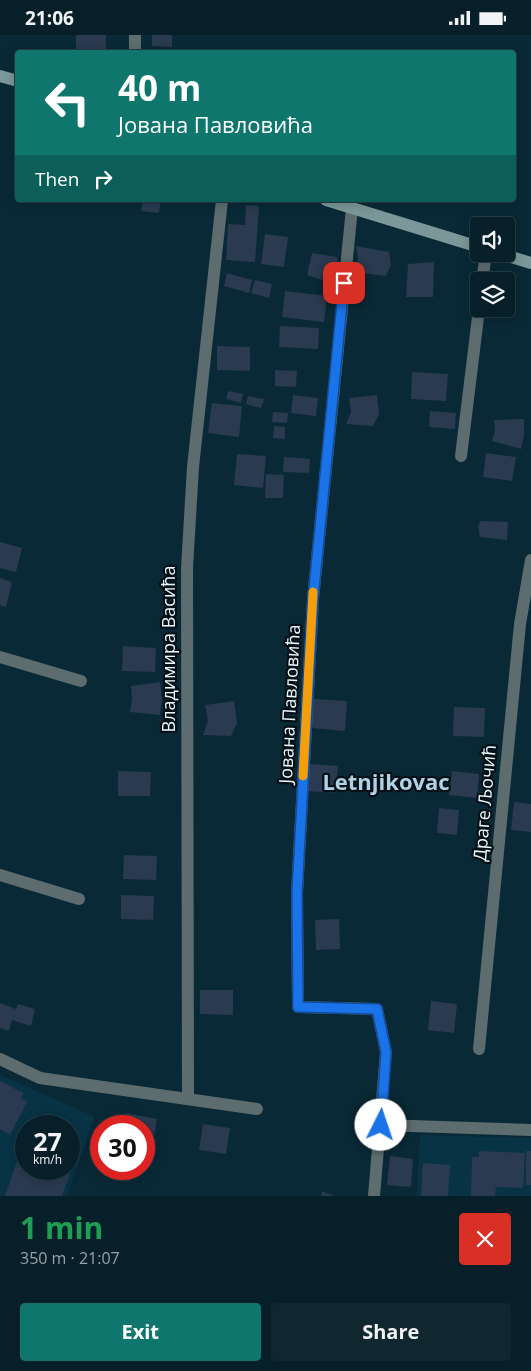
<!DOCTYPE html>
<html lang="en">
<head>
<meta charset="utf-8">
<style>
  :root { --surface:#071f28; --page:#102730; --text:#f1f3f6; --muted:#98a2a8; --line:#283d45; --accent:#0f766e }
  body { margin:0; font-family:"Open Sans",sans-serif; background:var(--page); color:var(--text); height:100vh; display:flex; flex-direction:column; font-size:19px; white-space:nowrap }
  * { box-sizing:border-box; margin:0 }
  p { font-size:16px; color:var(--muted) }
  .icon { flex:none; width:28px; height:28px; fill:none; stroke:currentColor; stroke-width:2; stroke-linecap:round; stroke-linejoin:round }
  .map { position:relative; height:1161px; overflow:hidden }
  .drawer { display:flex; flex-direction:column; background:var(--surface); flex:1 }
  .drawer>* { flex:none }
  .banner { position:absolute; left:15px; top:15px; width:501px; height:152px; border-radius:5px; box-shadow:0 2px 12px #0003,0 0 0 1px var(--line); background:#0f766e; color:#fff; overflow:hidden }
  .tools { position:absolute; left:470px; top:182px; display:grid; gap:10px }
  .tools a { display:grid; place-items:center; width:45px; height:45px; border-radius:5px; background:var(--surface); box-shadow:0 2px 12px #0003,0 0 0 1px var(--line); font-size:25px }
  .speed { position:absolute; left:15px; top:1080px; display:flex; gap:10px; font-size:25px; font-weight:700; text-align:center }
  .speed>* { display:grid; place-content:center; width:65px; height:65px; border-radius:50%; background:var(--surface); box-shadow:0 2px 12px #0003,0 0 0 1px var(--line); line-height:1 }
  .speed small { font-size:12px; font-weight:400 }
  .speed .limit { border:8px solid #d22; background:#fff; color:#111 }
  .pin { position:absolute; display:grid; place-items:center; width:42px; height:42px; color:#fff; margin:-21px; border-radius:10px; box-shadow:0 2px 8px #0006 }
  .me { position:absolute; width:55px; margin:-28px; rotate:4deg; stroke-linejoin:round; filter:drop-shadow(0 0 4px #0008) }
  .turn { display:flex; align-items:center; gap:18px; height:105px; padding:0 20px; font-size:22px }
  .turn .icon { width:65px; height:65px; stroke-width:2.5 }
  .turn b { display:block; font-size:35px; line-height:42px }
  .then { display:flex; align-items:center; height:48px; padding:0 20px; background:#0003; gap:10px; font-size:19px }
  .round { display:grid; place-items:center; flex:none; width:52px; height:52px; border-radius:5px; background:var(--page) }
  .overview { display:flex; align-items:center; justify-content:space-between; height:85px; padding:0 20px }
  h1 { font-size:30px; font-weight:700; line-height:38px; color:#1e9e55 }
  .button { display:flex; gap:10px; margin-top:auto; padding:10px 20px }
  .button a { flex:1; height:58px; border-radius:5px; background:var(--accent); color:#fff; font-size:20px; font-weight:700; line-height:58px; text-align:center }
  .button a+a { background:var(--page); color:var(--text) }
  .status { display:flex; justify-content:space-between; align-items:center; height:35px; padding:0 25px; background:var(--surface); direction:ltr }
  .status svg { height:14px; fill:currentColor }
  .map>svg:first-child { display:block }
  .built { fill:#083345; fill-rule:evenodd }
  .building { fill:#2a3a50 }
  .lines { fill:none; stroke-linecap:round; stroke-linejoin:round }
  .street { stroke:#5d6d6f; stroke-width:12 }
  .secondary { stroke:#7c9799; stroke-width:12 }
  .route-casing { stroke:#114b97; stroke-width:12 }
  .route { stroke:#1a73e8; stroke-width:9 }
  .slow { stroke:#f59e0b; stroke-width:9 }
  .labels { text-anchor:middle; stroke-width:4.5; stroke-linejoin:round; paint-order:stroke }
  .street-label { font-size:18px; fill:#eaf8ff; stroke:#041016 }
  .district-label { font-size:22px; font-weight:bold; fill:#afd2e4; stroke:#041016 }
</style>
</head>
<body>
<div class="status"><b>21:06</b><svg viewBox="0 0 49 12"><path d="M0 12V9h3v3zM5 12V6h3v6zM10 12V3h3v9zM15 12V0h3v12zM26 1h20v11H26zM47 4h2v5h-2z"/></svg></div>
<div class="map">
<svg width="531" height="1161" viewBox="0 0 531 1161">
  <rect width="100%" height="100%" fill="#092936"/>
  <g class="built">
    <path d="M0,1040L95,1082L67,1161H0ZM26,1091H69V1134H26Z"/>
    <path d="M420,1100L531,1103V1161H417Z"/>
  </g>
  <g class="building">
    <rect x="76" y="0" width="30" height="18"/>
    <path d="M152,0H172V12L152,11Z"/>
    <path d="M143,165H161L159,178L141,176Z"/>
    <path d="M246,170L259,171L255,227L226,225L228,189L245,190Z"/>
    <path d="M265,199L288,202L284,232L261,229Z"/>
    <path d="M356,211L389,217L391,230L386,241L352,237L358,225Z"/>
    <path d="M312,218L337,222L339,234L335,249L307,240Z"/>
    <path d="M434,227L433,262H406L408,229Z"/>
    <path d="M227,238L252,245L249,258L224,251Z"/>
    <path d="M255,245L272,249L269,263L251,258Z"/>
    <path d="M285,256L327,261L324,287L282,282Z"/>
    <path d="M280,291L319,293L318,314L279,312Z"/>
    <path d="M217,311L250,312V336L217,335Z"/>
    <path d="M275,335L297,336L296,352L275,351Z"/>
    <path d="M412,337L448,339L446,366L411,364Z"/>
    <path d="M228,356L243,359L241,368L226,364Z"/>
    <path d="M293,360L318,363L316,381L291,378Z"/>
    <path d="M377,360L379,379L373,391L346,389L351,377L349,363Z"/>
    <path d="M248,361L264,364L261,373L246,369Z"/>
    <path d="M212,368L242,371L239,402L208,398Z"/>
    <path d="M430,376L456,378L455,394L429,392Z"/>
    <path d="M273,377L288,378L287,388L272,387Z"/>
    <path d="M524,384V400L521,414L492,406L495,396L494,385Z"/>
    <path d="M274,391L285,392V404L273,403Z"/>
    <path d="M486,418L516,422L512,446L483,442Z"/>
    <path d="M237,419L266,421L263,453L234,450Z"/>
    <path d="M284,422L310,424L309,438L283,437Z"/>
    <path d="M266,439L284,440L283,463H265Z"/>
    <path d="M480,486L508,487L507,505L480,502L478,491Z"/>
    <path d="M0,507L22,513L16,537L0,533Z"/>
    <path d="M0,543L12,547L6,572L0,570Z"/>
    <path d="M123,611L156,613L155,637L122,636Z"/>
    <path d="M160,647L162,664L160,680L130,677L132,664L131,651Z"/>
    <path d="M314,664L347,666L345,696L311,693Z"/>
    <path d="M234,666L237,688L231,701L203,700L208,686L205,670Z"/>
    <path d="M454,672L485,673L484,702L453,701Z"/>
    <path d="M310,729L338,731L335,758L308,756Z"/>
    <path d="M118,736L151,737L150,761H118Z"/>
    <path d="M452,736L479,739L477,763L449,760Z"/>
    <path d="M514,767L531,769V797L511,795Z"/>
    <path d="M439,773L459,775L457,800L437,798Z"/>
    <path d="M124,820L157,821L156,845L123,844Z"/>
    <path d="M121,860L154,861L153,885L121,884Z"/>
    <path d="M339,884L340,914L316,915L315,885Z"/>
    <path d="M200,955H233V980L200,979Z"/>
    <path d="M431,966L457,969L454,998L428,995Z"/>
    <path d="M0,968L16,974L18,969L35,974L31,991L12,985L9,996L0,993Z"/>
    <path d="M0,1046L23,1058L21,1063L27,1067L10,1100L0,1094Z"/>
    <path d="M126,1078L157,1084L152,1113L144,1111V1091H123Z"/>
    <path d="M203,1089L230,1093L226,1119L199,1115Z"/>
    <path d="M21,1115L26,1117V1134H69V1132L72,1133L62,1161H5Z"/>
    <path d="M479,1116L525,1118L523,1153L496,1152L495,1161H471L472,1122H479Z"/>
    <rect x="526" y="1116" width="5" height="34"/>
    <path d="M390,1121L413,1124L411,1152L387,1150Z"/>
    <path d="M423,1128L450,1130L448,1161H421Z"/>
    <path d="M322,1156L334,1161H321Z"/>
  </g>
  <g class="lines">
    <g class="street">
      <path d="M135,0V18"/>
      <path d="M352,173L313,564L297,858L298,972L377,974L386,1017L374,1161"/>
      <path d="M482,246L486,219"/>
      <path d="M461,421L479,274"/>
      <path d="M0,622L81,646"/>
      <path d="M0,840L79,864"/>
      <path d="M479,1014L520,589L531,525"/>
      <path d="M0,1024L40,1043L257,1074"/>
      <path d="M188,1064L187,533L193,432L222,165"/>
      <path d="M381,1090L531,1095"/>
    </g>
    <g class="secondary">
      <path d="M0,41L18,46"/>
      <path d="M326,165L479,212"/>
      <path d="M501,219L531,228"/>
    </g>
  </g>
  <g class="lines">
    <defs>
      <path id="route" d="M344,248L313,564L297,858L298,972L377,974L386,1017L381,1090"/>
    </defs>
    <use href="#route" class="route-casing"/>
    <use href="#route" class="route"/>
    <path class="slow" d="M303,741L313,557"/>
  </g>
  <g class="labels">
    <g class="street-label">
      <text transform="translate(169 614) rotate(-90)" y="6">Владимира Васића</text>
      <text transform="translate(290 669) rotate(-87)" y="6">Јована Павловића</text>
      <text transform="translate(485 768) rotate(-85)" y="6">Драге Љочић</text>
    </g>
    <g class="district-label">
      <text x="386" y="755">Letnjikovac</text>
    </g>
  </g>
</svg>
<div class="tools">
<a><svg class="icon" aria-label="sound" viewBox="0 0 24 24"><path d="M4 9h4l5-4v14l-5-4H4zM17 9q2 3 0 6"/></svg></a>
<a><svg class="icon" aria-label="layers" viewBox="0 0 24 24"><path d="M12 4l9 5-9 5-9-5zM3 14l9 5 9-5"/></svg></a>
</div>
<div class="speed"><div>27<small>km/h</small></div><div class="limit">30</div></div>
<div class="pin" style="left:344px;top:248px;background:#d93025"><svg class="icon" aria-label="arrive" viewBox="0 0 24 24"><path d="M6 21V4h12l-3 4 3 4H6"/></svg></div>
<svg class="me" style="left:381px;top:1090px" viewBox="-20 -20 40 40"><circle r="19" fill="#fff"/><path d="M0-13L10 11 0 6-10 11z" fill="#1a73e8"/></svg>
<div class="banner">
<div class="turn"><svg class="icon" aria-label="left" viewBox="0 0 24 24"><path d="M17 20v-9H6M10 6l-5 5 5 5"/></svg><div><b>40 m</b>Јована Павловића</div></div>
<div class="then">Then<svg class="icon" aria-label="right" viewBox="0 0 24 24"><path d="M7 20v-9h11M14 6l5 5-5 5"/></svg></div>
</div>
</div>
<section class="drawer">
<div class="overview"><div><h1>1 min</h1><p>350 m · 21:07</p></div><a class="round" style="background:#d93025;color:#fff"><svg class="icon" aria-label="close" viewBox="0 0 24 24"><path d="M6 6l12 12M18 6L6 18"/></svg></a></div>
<div class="button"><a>Exit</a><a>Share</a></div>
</section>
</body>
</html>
